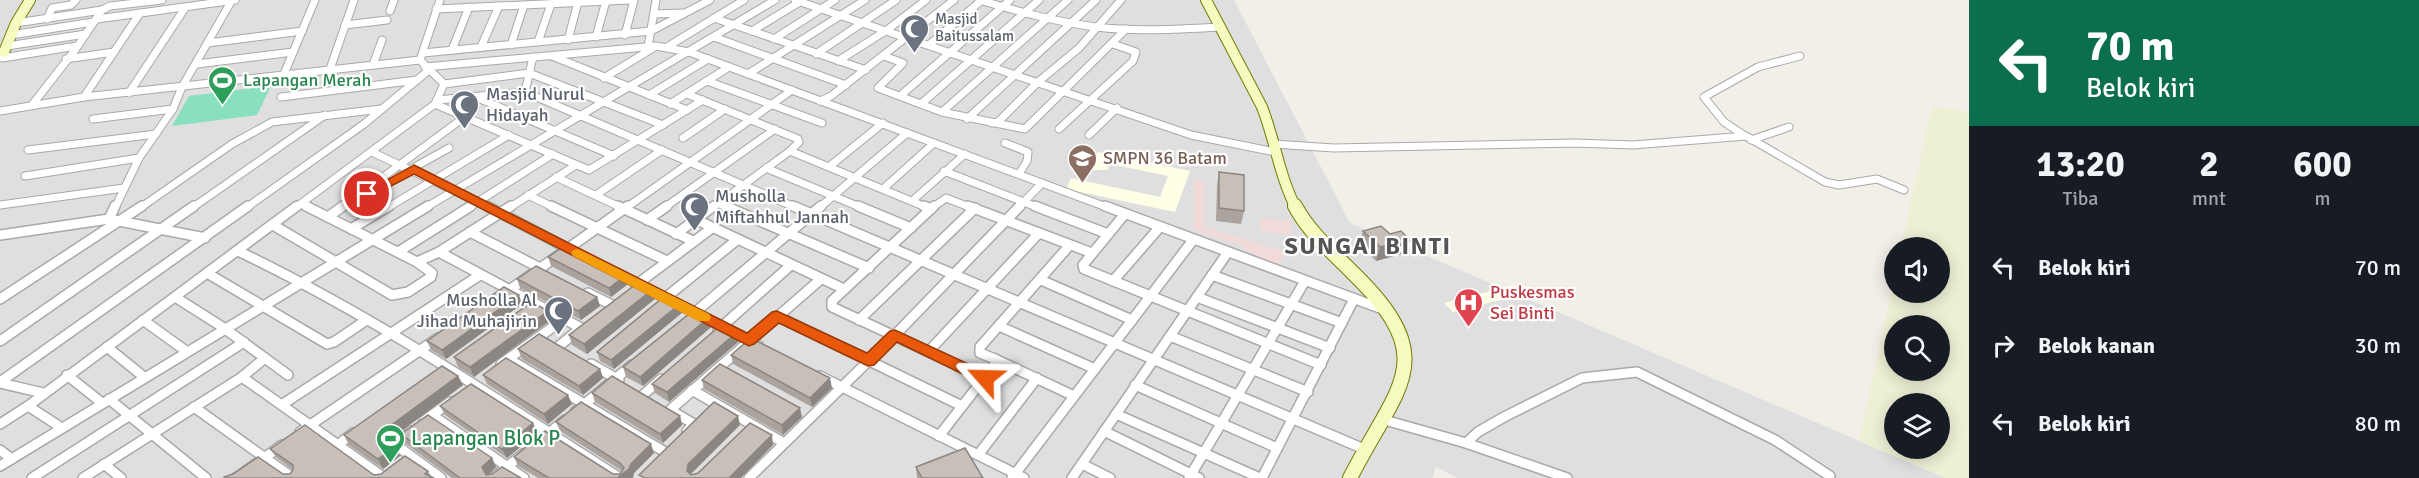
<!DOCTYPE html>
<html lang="id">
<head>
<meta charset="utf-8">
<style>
  :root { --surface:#171b24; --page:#20242c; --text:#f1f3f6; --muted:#9ea1a6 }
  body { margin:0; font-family:Signika,sans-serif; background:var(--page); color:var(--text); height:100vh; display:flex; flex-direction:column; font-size:22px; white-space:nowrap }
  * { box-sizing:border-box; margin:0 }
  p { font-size:20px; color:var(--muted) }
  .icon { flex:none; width:33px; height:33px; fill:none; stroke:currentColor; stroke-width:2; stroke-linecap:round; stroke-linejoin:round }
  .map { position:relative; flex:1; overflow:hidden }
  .side { display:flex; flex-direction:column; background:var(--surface); width:450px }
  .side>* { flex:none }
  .hud { background:#0b6e4f; color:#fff; overflow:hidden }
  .fabs { position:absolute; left:1884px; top:237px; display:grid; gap:12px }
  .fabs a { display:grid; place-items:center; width:66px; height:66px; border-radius:50%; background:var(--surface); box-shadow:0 3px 15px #0003; font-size:30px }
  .pin { position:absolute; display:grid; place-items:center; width:51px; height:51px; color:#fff; margin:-26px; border:3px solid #fff; border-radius:50%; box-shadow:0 2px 6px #0007 }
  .me { position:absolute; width:66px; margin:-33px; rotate:295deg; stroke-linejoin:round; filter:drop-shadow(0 0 4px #0008) }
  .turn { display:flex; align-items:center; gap:21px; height:126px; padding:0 18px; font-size:27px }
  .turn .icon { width:78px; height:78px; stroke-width:2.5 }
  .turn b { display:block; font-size:42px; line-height:51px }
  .eta { display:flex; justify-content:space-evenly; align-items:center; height:102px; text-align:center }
  .eta b { font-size:36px; font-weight:700; line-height:42px }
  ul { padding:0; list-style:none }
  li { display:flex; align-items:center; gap:18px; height:78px; padding:0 18px }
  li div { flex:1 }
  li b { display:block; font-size:22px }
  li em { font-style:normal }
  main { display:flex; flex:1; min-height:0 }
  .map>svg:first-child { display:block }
  .residential { fill:#e0dfdf }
  .commercial { fill:#f2dad9 }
  .education { fill:#ffffe5 }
  .farmland { fill:#eef0d5; fill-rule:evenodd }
  .pitch { fill:#88e0be }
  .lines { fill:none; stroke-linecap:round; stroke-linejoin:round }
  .street-far1-casing { stroke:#a9a9a9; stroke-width:9 }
  .street-casing { stroke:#a9a9a9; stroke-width:12 }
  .secondary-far1-casing { stroke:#707d05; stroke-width:12 }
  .secondary-casing { stroke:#707d05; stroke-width:16 }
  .street-far1 { stroke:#fff; stroke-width:7 }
  .street { stroke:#fff; stroke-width:9 }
  .secondary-far1 { stroke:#f7fabf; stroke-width:10 }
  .secondary { stroke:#f7fabf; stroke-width:14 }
  .wall { fill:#aba49e }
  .shaded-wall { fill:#8b8681 }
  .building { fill:#c7bfb8; stroke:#8b8681; stroke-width:1.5 }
  .route { fill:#ea580c; stroke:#983908; stroke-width:1.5 }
  .slow { fill:#f59e0b }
  .labels { text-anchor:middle; stroke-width:4.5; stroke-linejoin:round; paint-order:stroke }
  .far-worship-label { font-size:15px; fill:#5b616d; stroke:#fff; text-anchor:start }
  .leisure-label { font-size:18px; fill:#27864d; stroke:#fff; text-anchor:start }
  .worship-label { font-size:18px; fill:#5b616d; stroke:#fff; text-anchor:start }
  .education-label { font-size:18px; fill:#785e54; stroke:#fff; text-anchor:start }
  .health-label { font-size:18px; fill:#be3a42; stroke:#fff; text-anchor:start }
  .near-leisure-label { font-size:21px; fill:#27864d; stroke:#fff; text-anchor:start }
  .district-label { font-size:24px; font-weight:bold; letter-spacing:1.5px; fill:#555; stroke:#fff }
</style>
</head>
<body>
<main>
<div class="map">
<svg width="1969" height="478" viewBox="0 0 1969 478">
  <rect width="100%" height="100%" fill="#f2efe9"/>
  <path class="residential" d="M0,0H1234L1350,223L1946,478H1457L1436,467L1432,478H0Z"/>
  <g class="commercial">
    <path d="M1194,181H1204V227L1286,252L1279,265L1254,257L1255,254L1245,251L1247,247L1194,230Z"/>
    <path d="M1261,218L1291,221L1292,235L1261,231Z"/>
  </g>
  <g class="education">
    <path d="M1098,152L1190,171L1175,212L1066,189L1071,178L1160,197L1168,176L1110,164L1107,170H1094L1093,163Z"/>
    <path d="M1514,285L1524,294L1453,312L1444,303Z"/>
  </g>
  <path class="farmland" d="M1932,106L1969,112V478H1946L1859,441L1894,279V292H1940V248L1901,247ZM1894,326H1940V370H1894ZM1894,404H1940V448H1894Z"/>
  <path class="pitch" d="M271,86L257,115L172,126L189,96Z"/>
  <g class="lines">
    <defs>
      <g id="street-far1">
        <path d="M440,0L420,60L444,84L529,73L663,125"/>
        <path d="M795,0L1191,135L1275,152"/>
        <path d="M979,0C1017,11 1056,22 1096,27C1137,32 1179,29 1220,27"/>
        <path d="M436,9L630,0"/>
        <path d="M390,11L394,0"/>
        <path d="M654,14L683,13"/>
        <path d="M714,18L866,70"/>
        <path d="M47,19L52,8L71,5L76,0"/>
        <path d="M97,19L235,0"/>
        <path d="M16,23L102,10"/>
        <path d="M345,25L387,20"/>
        <path d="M752,31L803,0"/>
        <path d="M11,35L93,22"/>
        <path d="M625,35L634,0"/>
        <path d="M596,37L606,1"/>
        <path d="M714,37L846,85"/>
        <path d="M774,39L835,0"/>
        <path d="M568,40L578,2"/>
        <path d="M538,42L551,4"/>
        <path d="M208,43L302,31"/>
        <path d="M930,44L982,0"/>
        <path d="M511,45L524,5"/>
        <path d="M7,46L86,34"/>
        <path d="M481,47L499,6"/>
        <path d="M648,47L656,0"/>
        <path d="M667,47L744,0"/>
        <path d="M452,50L469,7"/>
        <path d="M423,53L651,31L710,0"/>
        <path d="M816,54L896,0"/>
        <path d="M552,56L687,110"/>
        <path d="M884,56L903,63L878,88L942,112L1025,129L1126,29"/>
        <path d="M533,57L525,92L797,208"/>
        <path d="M2,58L77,46"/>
        <path d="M66,59L114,52"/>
        <path d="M838,61L887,30L926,0"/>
        <path d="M197,64L293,52"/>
        <path d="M373,65L382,40"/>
        <path d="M425,67L656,46L689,52L1109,208"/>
        <path d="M330,69L354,0"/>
        <path d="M284,74L315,0"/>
        <path d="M748,74L865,0"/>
        <path d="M604,78L653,48"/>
        <path d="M707,81L822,123"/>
        <path d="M129,93L185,8"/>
        <path d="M687,94L798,139L799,142L790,151"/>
        <path d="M649,95L708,59"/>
        <path d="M900,96L1010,0"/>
        <path d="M84,97L140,13"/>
        <path d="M281,97L417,80"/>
        <path d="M478,98L614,156"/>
        <path d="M437,100L525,92"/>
        <path d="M820,101L831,96L954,0"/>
        <path d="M435,104L589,170L703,100"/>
        <path d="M670,104L729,67"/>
        <path d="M921,104L1039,0"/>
        <path d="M32,105L75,50L102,10L110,6L162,0"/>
        <path d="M0,111L84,97L420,60"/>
        <path d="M942,112L1068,0"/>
        <path d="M93,119L173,109"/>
        <path d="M967,119L1096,0"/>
        <path d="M992,123L998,122L1038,82L1079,48L1121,0"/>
        <path d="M1059,129L1133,61L1136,52L1113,44"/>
        <path d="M1089,135L1117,108"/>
        <path d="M1745,136L1724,122L1704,97L1758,67L1800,56"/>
        <path d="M683,138L725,109"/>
        <path d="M1751,140L1789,127"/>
        <path d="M1005,143L1028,152L1027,161L1019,174"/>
        <path d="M1273,144L1334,148L1576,143L1633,145L1746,136L1825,182L1839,185L1877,179L1904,190"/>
        <path d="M28,150L156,134"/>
        <path d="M372,152L490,208"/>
        <path d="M830,166L883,123"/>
        <path d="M766,168L862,208"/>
        <path d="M944,171L1039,208"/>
        <path d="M25,176L139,158"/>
        <path d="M556,177L622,208"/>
        <path d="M883,189L934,143"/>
        <path d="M368,193L449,148"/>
        <path d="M528,195L555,208"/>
        <path d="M596,195L662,150"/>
        <path d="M912,201L965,154"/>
        <path d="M718,203L729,208"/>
        <path d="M302,204L309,208"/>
        <path d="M0,205L124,188"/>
        <path d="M115,208L139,158L173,109L182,87L232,0"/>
        <path d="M140,208L232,144L272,122L381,109"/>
        <path d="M192,208L325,115"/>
        <path d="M246,208L364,124L429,70"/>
        <path d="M295,208L435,104L444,84"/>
        <path d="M341,208L466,116"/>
        <path d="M387,208L509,135"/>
        <path d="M425,208L775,0"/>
        <path d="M468,208L553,154"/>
        <path d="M509,208L576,165"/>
        <path d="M626,208L792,90"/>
        <path d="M664,208L775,129"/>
        <path d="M712,208L790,151L928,208"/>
        <path d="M819,208L907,133"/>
        <path d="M932,208L946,198L972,208"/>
        <path d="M1018,208L1042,183"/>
      </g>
      <g id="street">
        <path d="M487,206L573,251"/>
        <path d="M551,206L667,261"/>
        <path d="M618,206L693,241"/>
        <path d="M725,206L869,268"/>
        <path d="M793,206L1364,449"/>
        <path d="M858,206L911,228"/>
        <path d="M924,206L931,209"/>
        <path d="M934,206L832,301V307L985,378"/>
        <path d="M968,206L1092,253"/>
        <path d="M1035,206L1108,234"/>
        <path d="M1105,206L1385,310"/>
        <path d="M1124,215L1083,265L1084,269L1321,365"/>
        <path d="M328,217L343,206"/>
        <path d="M109,219L115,206"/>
        <path d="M695,219L844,289"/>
        <path d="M647,220L667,206"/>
        <path d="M273,225L392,295L408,292L431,277L432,273L417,262L306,206"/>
        <path d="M351,229L389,206"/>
        <path d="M470,232L542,269"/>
        <path d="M676,234L714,206"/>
        <path d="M0,235L109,219L205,238"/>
        <path d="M238,251C372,315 495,398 620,478"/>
        <path d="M398,252L471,206"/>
        <path d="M439,252L581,328"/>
        <path d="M417,262L439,252L511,206"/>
        <path d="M207,273L327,344L334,342L365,321"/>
        <path d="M617,273L758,345"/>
        <path d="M1212,275L1342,323"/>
        <path d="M1041,280L1132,320"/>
        <path d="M1113,281L1159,228"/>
        <path d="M636,285L712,228"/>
        <path d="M588,293L612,305"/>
        <path d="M501,296L628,206"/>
        <path d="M175,297L224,328L288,375"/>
        <path d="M1197,297L1330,348"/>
        <path d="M0,299L142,206"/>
        <path d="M664,299L738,239"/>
        <path d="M693,314L821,206"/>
        <path d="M777,316L962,406"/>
        <path d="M143,320L186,351"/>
        <path d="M859,320L975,208"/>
        <path d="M999,326L1095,369"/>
        <path d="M718,330L791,265"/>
        <path d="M1170,336L1308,392"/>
        <path d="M0,341L194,206"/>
        <path d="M559,346L576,332"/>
        <path d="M107,347L144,377"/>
        <path d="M929,351L1039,233"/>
        <path d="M509,359L665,452"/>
        <path d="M995,359L1074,396"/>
        <path d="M501,364L564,319"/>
        <path d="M591,364L619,380"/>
        <path d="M67,375L102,403"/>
        <path d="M820,376L1024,478"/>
        <path d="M242,377L383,477"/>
        <path d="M0,382L248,206"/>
        <path d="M0,383L43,393"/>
        <path d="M1135,385L1277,448"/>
        <path d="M692,390L784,443"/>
        <path d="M643,395L661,379"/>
        <path d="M109,399L206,478"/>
        <path d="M283,404L480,275"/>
        <path d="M194,407L293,478"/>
        <path d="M670,410L821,279"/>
        <path d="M672,411L694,424L687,431"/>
        <path d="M575,412L632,365"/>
        <path d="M1116,414L1260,478"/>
        <path d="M432,415L524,478"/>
        <path d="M1381,419L1466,443L1567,478"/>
        <path d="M424,421L450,402"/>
        <path d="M0,424L28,406"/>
        <path d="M62,428L28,406L297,206"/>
        <path d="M411,431L396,445L441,478"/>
        <path d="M1104,431L1199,478"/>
        <path d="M300,432L438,338"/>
        <path d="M939,436L995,364V359L980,353V347L1069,246"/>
        <path d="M540,440L565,420"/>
        <path d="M1466,443L1478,432L1504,417L1582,378L1637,372L1775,440L1830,476"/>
        <path d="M339,444L353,433"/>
        <path d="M0,450L12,459"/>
        <path d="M978,455L1037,378"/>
        <path d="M104,464L121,478"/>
        <path d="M1082,464L1110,478"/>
        <path d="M0,466L428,206"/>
        <path d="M32,478L244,342"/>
        <path d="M83,478L242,377L265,358"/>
        <path d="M236,478L282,445"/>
        <path d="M493,478L523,454"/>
        <path d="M749,478L895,335L1020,206"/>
        <path d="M1012,478L1193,240"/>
        <path d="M1072,478L1228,252"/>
        <path d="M1189,478L1305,281"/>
        <path d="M1262,478L1354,299"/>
      </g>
      <g id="secondary-far1">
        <path d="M1206,0L1262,107C1275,140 1279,175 1296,208"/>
        <path d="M4,52L16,23L30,0"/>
      </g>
      <path id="secondary" d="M1295,206C1309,232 1331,251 1352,272C1443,360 1398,384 1350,478"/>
    </defs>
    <use href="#street-far1" class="street-far1-casing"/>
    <use href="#street" class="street-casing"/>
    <use href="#secondary-far1" class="secondary-far1-casing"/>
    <use href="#secondary" class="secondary-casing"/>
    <use href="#street-far1" class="street-far1"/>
    <use href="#street" class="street"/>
    <use href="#secondary-far1" class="secondary-far1"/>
    <use href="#secondary" class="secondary"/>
  </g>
  <g class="wall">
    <path d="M1219,172L1244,211L1241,224L1216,221L1217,185Z"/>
    <path d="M1363,231L1390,234L1410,240L1405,253L1376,261L1359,244Z"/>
    <path d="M548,257L628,284L611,297L551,266Z"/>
    <path d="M517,279L597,297L600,306L581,320L520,288Z"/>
    <path d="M656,298L587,354L572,345L569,335Z"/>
    <path d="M681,303L683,312L614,369L600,361L597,352Z"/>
    <path d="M522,304L446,359L431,350L427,341Z"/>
    <path d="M709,317L711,327L643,386L626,377L623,367Z"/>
    <path d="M551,320L474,377L458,367L454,357Z"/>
    <path d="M736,333L738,342L669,402L655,393L652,384Z"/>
    <path d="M518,349L600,369L603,378L583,395L522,359Z"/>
    <path d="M731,355L832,388L812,407L733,364Z"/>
    <path d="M483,375L572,404L548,424L487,384Z"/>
    <path d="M458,376L463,385L392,438L390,442L395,447L400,456L383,469L349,445L344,435Z"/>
    <path d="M702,380L802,417L783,435L704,389Z"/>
    <path d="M592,393L680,416L682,425L663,443L595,402Z"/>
    <path d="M440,406L533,423L537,433L507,458L445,415Z"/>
    <path d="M556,422L654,453L634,473L633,478H538L518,466L514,457L613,474H620L622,471L560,431Z"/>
    <path d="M401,434L492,458L496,467L488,474L521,478H452L406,444Z"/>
    <path d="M270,449L374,475L428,471L431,476L233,474H290L293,470L277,458Z"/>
    <path d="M916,467L983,478H917Z"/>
  </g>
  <g class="shaded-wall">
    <path d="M1410,240L1405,253L1376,261L1380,247Z"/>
    <path d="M626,275L628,284L611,297L609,288Z"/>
    <path d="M653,289L656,298L587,354L584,344Z"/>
    <path d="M519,295L522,304L446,359L442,350Z"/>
    <path d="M597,297L600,306L581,320L578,311Z"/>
    <path d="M681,303L683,312L614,369L611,360Z"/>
    <path d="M548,311L551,320L474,377L470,367Z"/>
    <path d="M709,317L711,327L643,386L640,377Z"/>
    <path d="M736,333L738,342L669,402L667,392Z"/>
    <path d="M600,369L603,378L583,395L579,386Z"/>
    <path d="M458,376L463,385L392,438L390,445L384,436L386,429Z"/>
    <path d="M830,378L832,388L812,407L810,398Z"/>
    <path d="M568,395L572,404L548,424L544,414Z"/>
    <path d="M800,408L802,417L783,435L782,425Z"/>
    <path d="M680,416L682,425L663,443L660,434Z"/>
    <path d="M738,416L740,425L691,474L690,478L687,471L688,464Z"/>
    <path d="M533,423L537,433L507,458L502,449Z"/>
    <path d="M772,435L773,445L741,478H729Z"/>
    <path d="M651,444L654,453L634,473L633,478H617Z"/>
    <path d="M395,447L400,456L383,469L378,459Z"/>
    <path d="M492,458L496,467L487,476L482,467Z"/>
  </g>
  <g class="building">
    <path d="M1219,172L1244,175V211L1219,208Z"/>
    <path d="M1381,226L1390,234L1401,231L1410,240L1380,247L1363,231Z"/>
    <path d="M566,245L626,275L609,288L548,257Z"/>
    <path d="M536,266L597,297L578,311L517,279Z"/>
    <path d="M639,282L653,289L584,344L569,335Z"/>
    <path d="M504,287L519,295L442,350L427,341Z"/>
    <path d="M666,295L681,303L611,360L597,352Z"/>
    <path d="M532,302L548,311L470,367L454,357Z"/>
    <path d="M694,310L709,317L640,377L623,367Z"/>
    <path d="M721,325L736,333L667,392L652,384Z"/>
    <path d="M539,334L600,369L579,386L518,349Z"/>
    <path d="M751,338L830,378L810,398L731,355Z"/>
    <path d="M506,358L568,395L544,414L483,375Z"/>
    <path d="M720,364L800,408L782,425L702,380Z"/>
    <path d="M442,366L458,376L386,429L384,436L395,447L378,459L344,435Z"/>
    <path d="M612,376L680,416L660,434L592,393Z"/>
    <path d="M471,384L533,423L502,449L440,406Z"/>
    <path d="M581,402L651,444L631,464L629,469L617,478H549L514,457L545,431L613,474H620L624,468L620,463L556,422Z"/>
    <path d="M714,402L738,416L688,464L687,471L691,475L698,473L750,423L772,435L729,478H645L639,475Z"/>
    <path d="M428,415L492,458L482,467L486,475L492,474L502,467L521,478H460L401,434Z"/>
    <path d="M305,425L374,475L381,474L405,456L428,471L425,474L434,478H225L224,477L233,474L258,457L283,474H290L293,470V465L270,449Z"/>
    <path d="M965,448L983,478H922L916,467Z"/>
  </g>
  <path class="route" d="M414,165L747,333L772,312L777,311L867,353L890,331L895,330L990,374L992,378L990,382H979L897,342L874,365L868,366L779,323L754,344L749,346L414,174L372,196H363L361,194Z"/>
  <path class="slow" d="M578,249L709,314L711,317L709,321H698L573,256L571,253L573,250Z"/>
  <defs>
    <symbol id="mosque-pin" viewBox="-11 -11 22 30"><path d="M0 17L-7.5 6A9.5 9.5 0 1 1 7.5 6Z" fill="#6b7280" stroke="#fff"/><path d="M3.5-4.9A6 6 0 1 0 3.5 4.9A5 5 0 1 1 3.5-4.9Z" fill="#fff"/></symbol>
    <symbol id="stadium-pin" viewBox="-11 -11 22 30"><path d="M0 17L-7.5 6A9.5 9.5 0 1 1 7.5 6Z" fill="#2e9e5b" stroke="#fff"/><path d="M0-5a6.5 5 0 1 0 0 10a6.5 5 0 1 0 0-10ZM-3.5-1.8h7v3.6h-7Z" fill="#fff"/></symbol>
    <symbol id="school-pin" viewBox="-11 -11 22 30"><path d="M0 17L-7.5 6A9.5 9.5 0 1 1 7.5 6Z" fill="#8d6e63" stroke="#fff"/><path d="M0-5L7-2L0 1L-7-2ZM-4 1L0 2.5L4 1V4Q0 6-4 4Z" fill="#fff"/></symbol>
    <symbol id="hospital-pin" viewBox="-11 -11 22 30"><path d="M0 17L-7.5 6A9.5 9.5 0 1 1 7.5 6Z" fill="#e0444e" stroke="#fff"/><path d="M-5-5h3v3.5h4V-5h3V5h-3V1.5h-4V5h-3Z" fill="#fff"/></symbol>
  </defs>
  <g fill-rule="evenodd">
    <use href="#mosque-pin" x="898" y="12" width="33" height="45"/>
    <use href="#stadium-pin" x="206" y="64" width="33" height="45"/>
    <use href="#mosque-pin" x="448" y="88" width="33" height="45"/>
    <use href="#school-pin" x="1066" y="142" width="33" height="45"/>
    <use href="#mosque-pin" x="678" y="190" width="33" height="45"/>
    <use href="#hospital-pin" x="1452" y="286" width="33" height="45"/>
    <use href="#mosque-pin" x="542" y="294" width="33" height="45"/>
    <use href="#stadium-pin" x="374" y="422" width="33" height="45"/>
  </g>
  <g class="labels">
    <g class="far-worship-label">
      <text x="935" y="24">Masjid<tspan x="935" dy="17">Baitussalam</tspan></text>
    </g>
    <g class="leisure-label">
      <text x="243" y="86">Lapangan Merah</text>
    </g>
    <g class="worship-label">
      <text x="486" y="100">Masjid Nurul<tspan x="486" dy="21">Hidayah</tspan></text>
      <text x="715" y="202">Musholla<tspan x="715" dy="21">Miftahhul Jannah</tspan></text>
      <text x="537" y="306" text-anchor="end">Musholla Al<tspan x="537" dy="21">Jihad Muhajirin</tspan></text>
    </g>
    <g class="education-label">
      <text x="1103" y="164">SMPN 36 Batam</text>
    </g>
    <g class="health-label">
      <text x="1490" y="298">Puskesmas<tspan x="1490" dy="21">Sei Binti</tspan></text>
    </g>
    <g class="near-leisure-label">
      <text x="411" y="445">Lapangan Blok P</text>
    </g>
    <g class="district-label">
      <text x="1368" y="254">SUNGAI BINTI</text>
    </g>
  </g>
</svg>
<div class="fabs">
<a><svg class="icon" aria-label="sound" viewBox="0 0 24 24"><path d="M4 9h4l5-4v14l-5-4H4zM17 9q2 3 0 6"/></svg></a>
<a><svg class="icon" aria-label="search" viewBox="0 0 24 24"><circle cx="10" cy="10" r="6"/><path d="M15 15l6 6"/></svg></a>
<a><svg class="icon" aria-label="layers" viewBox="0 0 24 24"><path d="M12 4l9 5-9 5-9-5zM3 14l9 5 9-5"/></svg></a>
</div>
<div class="pin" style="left:367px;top:194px;background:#d93025"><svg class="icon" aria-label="arrive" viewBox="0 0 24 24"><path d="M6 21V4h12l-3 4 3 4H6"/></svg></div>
<svg class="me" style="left:985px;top:378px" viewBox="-20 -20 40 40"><path d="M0-17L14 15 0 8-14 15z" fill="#ea580c" stroke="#fff" stroke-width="4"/></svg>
</div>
<section class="side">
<div class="hud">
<div class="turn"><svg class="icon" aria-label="left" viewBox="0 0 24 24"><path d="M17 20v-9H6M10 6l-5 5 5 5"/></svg><div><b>70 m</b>Belok kiri</div></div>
</div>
<div class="eta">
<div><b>13:20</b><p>Tiba</p></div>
<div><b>2</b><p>mnt</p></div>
<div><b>600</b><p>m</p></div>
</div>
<ul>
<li><svg class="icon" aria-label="left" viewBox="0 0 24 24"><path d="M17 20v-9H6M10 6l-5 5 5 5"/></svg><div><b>Belok kiri</b></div><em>70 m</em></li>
<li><svg class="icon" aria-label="right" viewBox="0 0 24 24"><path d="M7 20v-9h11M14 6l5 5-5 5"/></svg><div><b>Belok kanan</b></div><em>30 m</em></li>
<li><svg class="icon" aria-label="left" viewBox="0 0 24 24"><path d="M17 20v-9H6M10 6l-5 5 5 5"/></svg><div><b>Belok kiri</b></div><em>80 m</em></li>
</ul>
</section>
</main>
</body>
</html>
